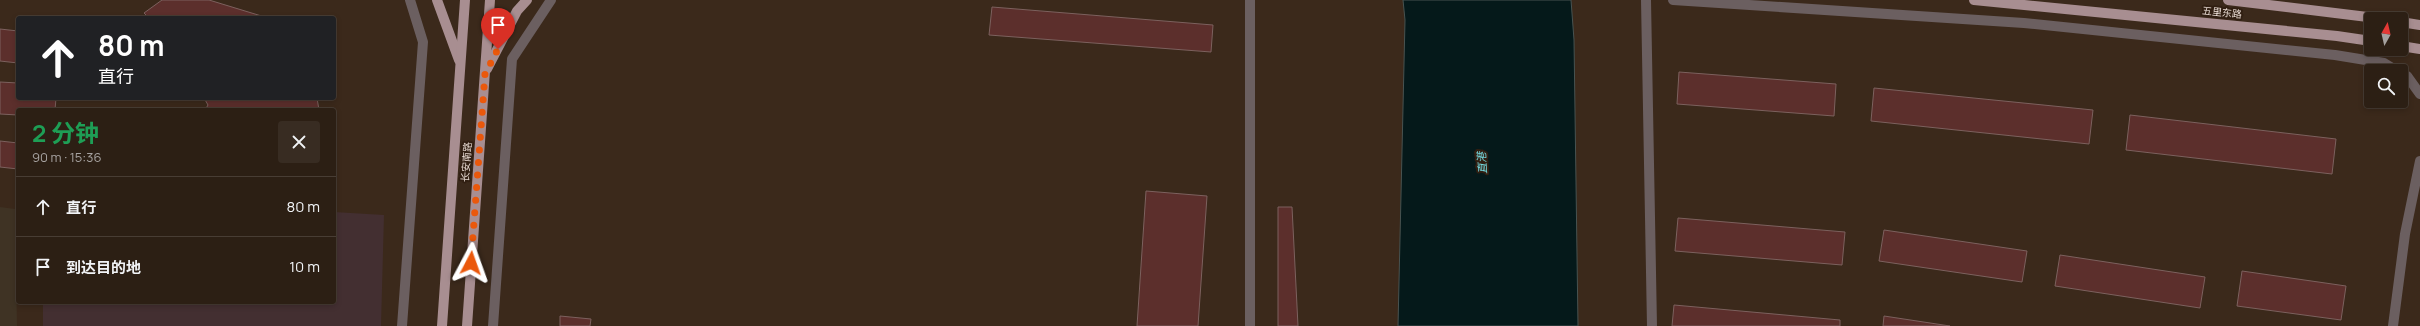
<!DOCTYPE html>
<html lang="zh">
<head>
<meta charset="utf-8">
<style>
  :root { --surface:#2c1f14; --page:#382c22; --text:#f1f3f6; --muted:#a6a2a0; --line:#483d34 }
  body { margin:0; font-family:Manrope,"Noto Sans SC",sans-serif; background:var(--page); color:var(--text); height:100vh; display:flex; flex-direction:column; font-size:15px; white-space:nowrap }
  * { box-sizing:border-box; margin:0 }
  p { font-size:13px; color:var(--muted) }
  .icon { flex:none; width:22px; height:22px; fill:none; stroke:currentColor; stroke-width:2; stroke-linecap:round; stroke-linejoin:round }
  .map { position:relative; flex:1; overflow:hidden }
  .side { position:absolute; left:16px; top:108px; width:320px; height:196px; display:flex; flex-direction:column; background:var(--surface); border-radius:4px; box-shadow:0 2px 6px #0003,0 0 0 1px var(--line) }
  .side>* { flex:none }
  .banner { position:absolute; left:16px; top:16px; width:320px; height:84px; border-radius:4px; box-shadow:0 2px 6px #0003,0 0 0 1px var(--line); background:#202124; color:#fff; overflow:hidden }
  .needle { width:26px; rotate:8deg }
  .tools { position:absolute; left:2364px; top:12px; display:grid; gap:8px }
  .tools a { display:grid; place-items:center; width:44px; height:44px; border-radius:4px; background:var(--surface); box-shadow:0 2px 6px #0003,0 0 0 1px var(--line); font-size:20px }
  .pin { position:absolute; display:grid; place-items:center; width:34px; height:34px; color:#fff; margin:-41px -17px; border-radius:50% 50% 50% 0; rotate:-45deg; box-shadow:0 0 4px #0007 }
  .pin .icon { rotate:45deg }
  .me { position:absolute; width:44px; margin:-22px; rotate:4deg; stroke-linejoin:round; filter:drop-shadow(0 0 3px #0008) }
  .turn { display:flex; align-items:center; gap:14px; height:84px; padding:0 16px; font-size:18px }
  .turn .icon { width:52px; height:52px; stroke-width:2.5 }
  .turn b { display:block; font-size:28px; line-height:34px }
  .round { display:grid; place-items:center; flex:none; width:42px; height:42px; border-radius:4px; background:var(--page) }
  .head { display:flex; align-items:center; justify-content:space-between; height:68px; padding:0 16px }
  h1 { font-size:24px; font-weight:700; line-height:30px; color:#1e9e55 }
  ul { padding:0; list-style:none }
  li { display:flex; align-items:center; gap:12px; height:60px; padding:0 16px; border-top:1px solid var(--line) }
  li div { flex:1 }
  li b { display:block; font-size:15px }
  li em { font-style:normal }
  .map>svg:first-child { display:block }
  .education { fill:#3f3324 }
  .medical { fill:#432f31 }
  .water { fill:#05191a; stroke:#485351 }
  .building { fill:#5c2f2c; stroke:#7c615e }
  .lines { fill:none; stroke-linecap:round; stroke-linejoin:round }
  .minor { stroke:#6b5f60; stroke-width:10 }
  .major { stroke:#a88e91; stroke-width:10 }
  .route { stroke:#ea580c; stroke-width:7; stroke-dasharray:0 12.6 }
  .labels { text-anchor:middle; stroke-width:4; stroke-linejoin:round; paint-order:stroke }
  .street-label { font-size:10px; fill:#e6d9d1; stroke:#311f12 }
  .water-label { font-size:11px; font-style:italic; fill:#75dce2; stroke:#311f12 }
</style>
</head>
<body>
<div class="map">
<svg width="2420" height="326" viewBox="0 0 2420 326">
  <rect width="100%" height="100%" fill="#3b291b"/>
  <path class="education" d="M0,207L15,209L17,326H0Z"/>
  <path class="medical" d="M334,212L384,215L381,326H43V302H334Z"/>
  <path class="water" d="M1403,0H1571L1574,40L1578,326H1398L1405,20Z"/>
  <g class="building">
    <path d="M162,0H209L268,18H149L144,13Z"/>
    <path d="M992,7L1213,25L1211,52L989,35Z"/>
    <path d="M0,29L18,31V63L0,61Z"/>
    <path d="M1679,72L1836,84L1834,116L1677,104Z"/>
    <path d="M0,82L18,83V98H56L55,110H18V115L0,114Z"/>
    <path d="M1874,88L2093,110L2089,144L1871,121Z"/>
    <path d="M204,98H317L319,110H205L208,105Z"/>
    <path d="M2130,115L2336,139L2332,174L2126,150Z"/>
    <path d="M0,141L18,143V169L0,167Z"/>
    <path d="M1146,191L1207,196L1198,326H1137Z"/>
    <path d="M1278,207H1292L1298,326H1278Z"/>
    <path d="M1678,218L1845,232L1842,265L1675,251Z"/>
    <path d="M1884,230L2027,251L2022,282L1879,261Z"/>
    <path d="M2060,255L2205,277L2200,308L2055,286Z"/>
    <path d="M2242,271L2346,286L2341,320L2237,306Z"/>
    <path d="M1674,305L1840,320V326H1672Z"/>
    <path d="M560,316L591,319L590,326H560Z"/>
    <path d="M1884,316L1950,326H1883Z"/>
  </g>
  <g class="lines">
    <g class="minor">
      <path d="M1646,0L1652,326"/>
      <path d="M1673,0L2024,23L2335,55L2384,63L2397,71"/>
      <path d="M2401,73L2407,76L2420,94"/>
      <path d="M402,326L423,42L410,0"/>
      <path d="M493,326L512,59L551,0"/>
      <path d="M1250,326V0"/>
      <path d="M2393,326L2405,234L2420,161"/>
    </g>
    <g class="major">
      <path d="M437,0L459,60"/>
      <path d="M1974,0L2337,36L2371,41"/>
      <path d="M2228,0L2384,19"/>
      <path d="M2401,22L2420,25"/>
      <path d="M2401,46L2420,49"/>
      <path d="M487,69L517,11L527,0"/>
      <path d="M442,326L465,0"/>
      <path d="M467,326L490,0"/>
    </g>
  </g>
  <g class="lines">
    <path class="route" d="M471,263L485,74L498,49"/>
  </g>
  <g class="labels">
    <g class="street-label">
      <text transform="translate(2222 12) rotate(6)" y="4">五里东路</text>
      <text transform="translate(466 162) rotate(-86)" y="4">长安南路</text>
    </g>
    <g class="water-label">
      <text transform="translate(1482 163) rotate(-94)" y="4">直港</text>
    </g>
  </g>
</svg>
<div class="tools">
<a><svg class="needle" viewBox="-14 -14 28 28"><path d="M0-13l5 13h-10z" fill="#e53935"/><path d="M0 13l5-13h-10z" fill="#a6a2a0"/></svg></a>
<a><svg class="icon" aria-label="search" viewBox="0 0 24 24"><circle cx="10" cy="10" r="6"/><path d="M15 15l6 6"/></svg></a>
</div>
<div class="pin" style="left:498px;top:49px;background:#d93025"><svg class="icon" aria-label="arrive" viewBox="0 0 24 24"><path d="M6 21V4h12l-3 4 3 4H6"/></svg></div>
<svg class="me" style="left:471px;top:263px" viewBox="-20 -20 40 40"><path d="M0-17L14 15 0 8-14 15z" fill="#ea580c" stroke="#fff" stroke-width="4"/></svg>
<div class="banner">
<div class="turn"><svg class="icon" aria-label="ahead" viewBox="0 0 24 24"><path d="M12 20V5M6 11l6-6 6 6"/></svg><div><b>80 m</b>直行</div></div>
</div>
<section class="side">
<div class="head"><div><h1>2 分钟</h1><p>90 m · 15:36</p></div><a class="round"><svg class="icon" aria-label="close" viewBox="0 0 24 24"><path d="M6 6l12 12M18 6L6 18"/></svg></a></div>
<ul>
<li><svg class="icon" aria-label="ahead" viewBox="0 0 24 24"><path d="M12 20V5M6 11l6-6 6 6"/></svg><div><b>直行</b></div><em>80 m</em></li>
<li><svg class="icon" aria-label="arrive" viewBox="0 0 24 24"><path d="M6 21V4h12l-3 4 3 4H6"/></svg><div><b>到达目的地</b></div><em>10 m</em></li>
</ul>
</section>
</div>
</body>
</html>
